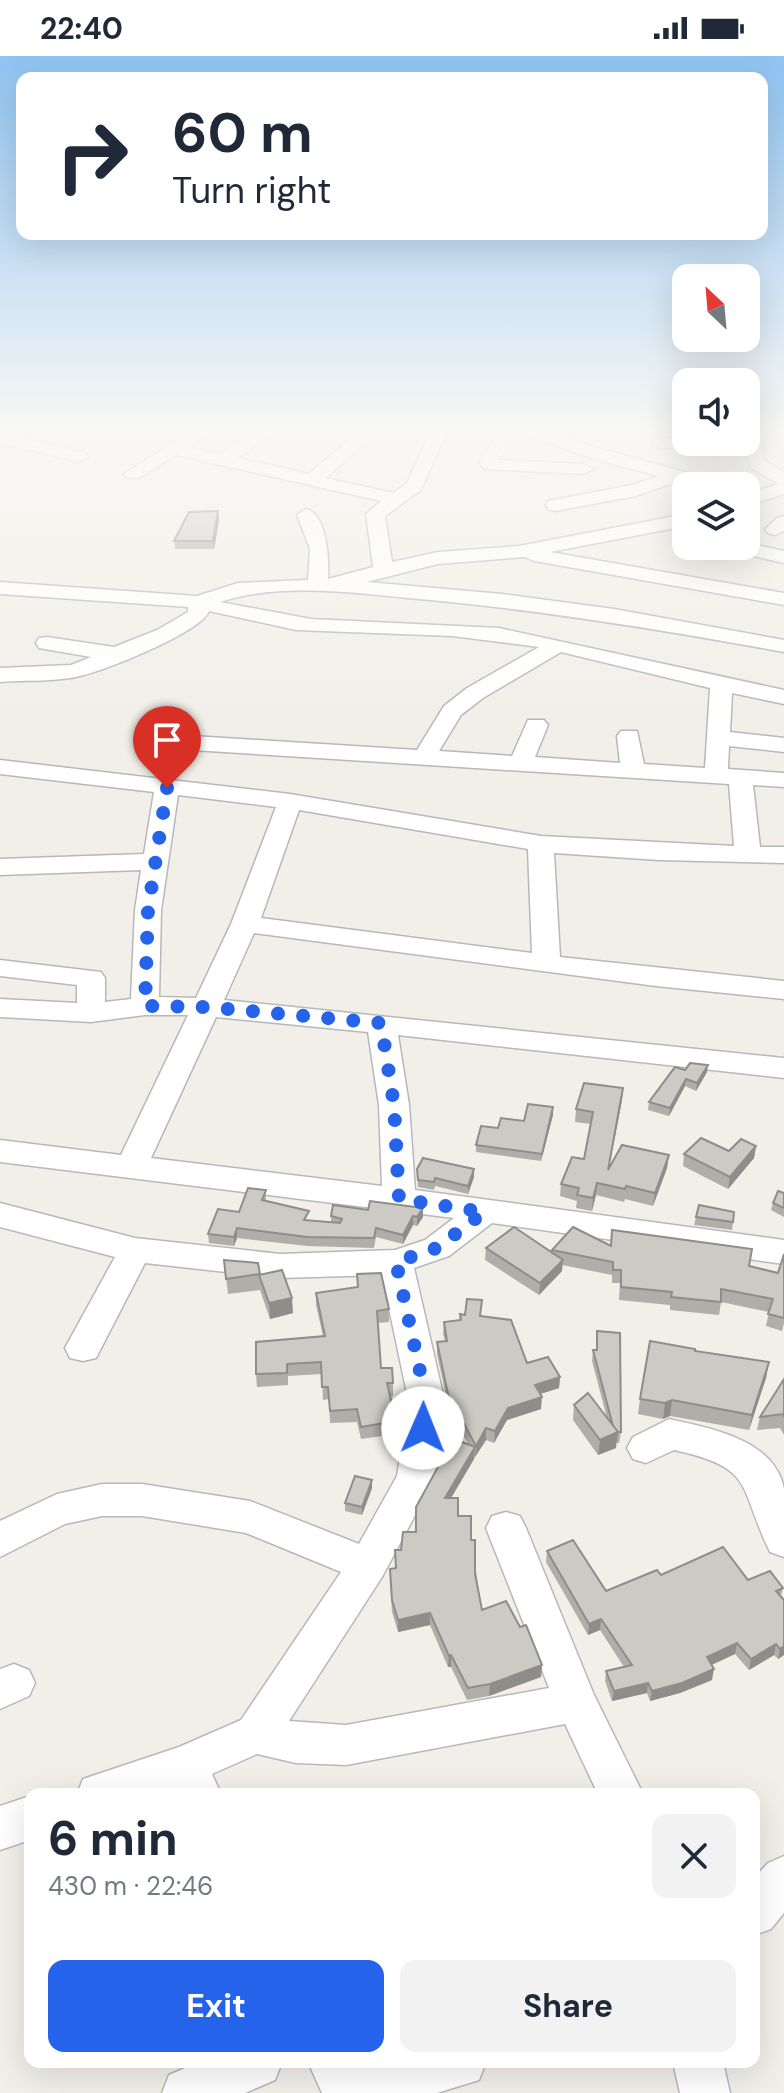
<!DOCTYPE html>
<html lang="en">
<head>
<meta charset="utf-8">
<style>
  :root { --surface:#fff; --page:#f2f2f3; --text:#1f2937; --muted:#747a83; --accent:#2563eb }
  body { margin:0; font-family:"DM Sans",sans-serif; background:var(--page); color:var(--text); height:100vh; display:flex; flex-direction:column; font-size:30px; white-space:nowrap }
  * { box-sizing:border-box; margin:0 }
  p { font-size:26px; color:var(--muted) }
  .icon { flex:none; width:44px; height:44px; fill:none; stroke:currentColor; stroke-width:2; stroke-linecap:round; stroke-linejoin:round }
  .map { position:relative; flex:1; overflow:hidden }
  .side { position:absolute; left:24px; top:1732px; width:736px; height:280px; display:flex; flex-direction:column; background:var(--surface); border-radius:16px; box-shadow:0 8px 32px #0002 }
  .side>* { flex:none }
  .hud { position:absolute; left:16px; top:16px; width:752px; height:168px; border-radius:16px; box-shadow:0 8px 32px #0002; background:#fff; color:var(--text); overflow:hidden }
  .needle { width:52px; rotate:334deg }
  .controls { position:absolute; left:672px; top:208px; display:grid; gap:16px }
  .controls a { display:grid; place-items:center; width:88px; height:88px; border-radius:16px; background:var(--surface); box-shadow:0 8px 32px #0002; font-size:40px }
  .pin { position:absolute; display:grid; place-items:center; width:68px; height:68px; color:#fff; margin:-82px -34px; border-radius:50% 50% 50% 0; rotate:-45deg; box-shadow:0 0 8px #0007 }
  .pin .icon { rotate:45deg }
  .me { position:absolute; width:88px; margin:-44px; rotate:1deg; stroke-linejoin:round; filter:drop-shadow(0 0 6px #0008) }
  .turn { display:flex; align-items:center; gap:28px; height:168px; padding:0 24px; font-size:36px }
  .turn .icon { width:104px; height:104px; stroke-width:2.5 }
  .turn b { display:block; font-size:56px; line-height:68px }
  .round { display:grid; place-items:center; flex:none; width:84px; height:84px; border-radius:16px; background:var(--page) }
  .summary { display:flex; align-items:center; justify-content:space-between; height:136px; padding:0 24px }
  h1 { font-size:48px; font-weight:700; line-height:60px }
  .primary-button { display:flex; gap:16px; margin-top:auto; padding:16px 24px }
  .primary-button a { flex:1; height:92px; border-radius:16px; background:var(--accent); color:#fff; font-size:32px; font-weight:700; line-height:92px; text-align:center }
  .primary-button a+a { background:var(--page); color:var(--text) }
  .status { display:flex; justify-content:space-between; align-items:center; height:56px; padding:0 40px; background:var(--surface); direction:ltr }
  .status svg { height:22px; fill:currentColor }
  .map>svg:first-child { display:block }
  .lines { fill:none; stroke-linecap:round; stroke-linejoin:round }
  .minor-casing { stroke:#b5b8bc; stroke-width:3 }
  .minor { fill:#fff; fill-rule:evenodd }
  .wall { fill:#afaea9 }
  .shaded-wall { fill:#8f8d8a }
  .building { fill:#cccac5; stroke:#8f8d8a; stroke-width:2 }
  .route { stroke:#2563eb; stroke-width:14; stroke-dasharray:0 25.2 }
</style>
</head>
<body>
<div class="status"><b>22:40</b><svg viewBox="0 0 49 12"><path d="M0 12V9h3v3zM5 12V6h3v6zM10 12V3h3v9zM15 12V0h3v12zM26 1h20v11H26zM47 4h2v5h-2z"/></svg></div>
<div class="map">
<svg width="784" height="2037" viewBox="0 0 784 2037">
  <rect width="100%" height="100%" fill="#f1efe8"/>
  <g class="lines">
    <defs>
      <g id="minor">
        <path d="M198,371H219L189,391L220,398L262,371H281L238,402L309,418L364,371H382L326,422L393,437L407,427L433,371H449L421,434L385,460L392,506L438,496L519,490L686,458V470L550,496L784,537V549L534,505L525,501L438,508L367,526L502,538L614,553L784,584V596C659,573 535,553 408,542C350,536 276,527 220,546L311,563L499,572L784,634V648L732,637L730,676L784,682V696L729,690L728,713L784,717V731L753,729L760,791H784V807L659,804L554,797L560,901L784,925V943L656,930L254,877L224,944L784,1002V1022L398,979L409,1049L415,1134L784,1184V1208L492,1167L449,1200L414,1212L445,1347L435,1422L382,1521L289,1665L346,1669L549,1632L486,1472L492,1460L506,1456L520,1460L526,1472L594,1639L643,1738H598L565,1668L346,1709L296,1707L257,1698L212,1718L221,1738H176L174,1733L160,1738H77L83,1723L179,1691L241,1664L341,1516L246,1477L142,1460H102L65,1468L0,1501V1465L57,1438L102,1428H142L250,1445L359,1488L397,1420L409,1347L382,1219L280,1222L145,1207L96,1302L83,1305L70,1302L65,1292L115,1201L0,1171V1147L135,1182L280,1198L395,1194L425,1184L454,1162L0,1106V1084L121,1099L188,959H145L91,966L0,961V943L77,947V929L0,920V904L101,916L105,922V946L131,943L135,854L141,814L0,819V803L144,798L154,736L0,718V704L290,738L541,780L734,790L729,728L160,692L152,690L148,685L152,680L160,678L417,694L444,650L467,632L539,591L452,580L296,574L209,555C202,576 100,617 76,621C51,626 25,624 0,626V612L71,609L91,601L39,592L36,587L39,582L47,581L114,591L157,574L188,556V551L0,538V526L197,540L238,527L308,524L310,493L297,459L306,453C328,459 329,505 328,523L373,511L366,458L381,445L176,399L139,422H127L124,418ZM561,596L710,632L705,712L644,708L637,675H621L617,680L620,707L535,701L548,669L544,664H528L512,700L439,695L461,659L483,642ZM178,739L276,751L231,868L196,942L159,941L161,854ZM299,754L528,793L532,897L261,862ZM216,961L368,976L379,1049L382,1130L151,1102Z"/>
        <path d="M505,371H540L590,390L721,426L724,430H695L678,425L636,440L555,455L548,453L546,449L548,445L632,429L658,420L578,398L519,375L498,404L584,408L593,413L584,418L484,413L479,406Z"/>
        <path d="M751,371L768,372L761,389L764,404L784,416V438L746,450V438L778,428L750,411L744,394L661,392L652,387L661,382H686V386H746Z"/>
        <path d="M0,377L85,397L88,401L79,406L0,387Z"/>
        <path d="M784,460V475L775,479L768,477L765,473L777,462Z"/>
        <path d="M746,487L784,495V507L726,494L723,490H746Z"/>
        <path d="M669,1363C709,1372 775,1383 784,1433C784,1454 784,1479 784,1501L770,1496C738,1431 757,1412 674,1394L646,1407L633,1403L627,1392L633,1381Z"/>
        <path d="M14,1608L29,1614L35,1627L29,1640L0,1653V1613Z"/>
        <path d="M30,1740V1784L0,1794V1750Z"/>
        <path d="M784,1800V1857L771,1873L754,1879V1822L768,1807Z"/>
        <path d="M199,2006H282L275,2024L245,2037H162L169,2019Z"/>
        <path d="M308,2006H486L479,2024L437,2037H322Z"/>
        <path d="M673,2006H723L730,2037H680Z"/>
      </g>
    </defs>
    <use href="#minor" class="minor-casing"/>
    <use href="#minor" class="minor"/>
  </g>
  <g class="wall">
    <path d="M218,455L219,464L214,493H175L174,485Z"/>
    <path d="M685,1014L707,1016L696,1035L685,1030L669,1060L648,1054L649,1046Z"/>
    <path d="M622,1044L609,1111L669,1099L667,1112L653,1150L625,1143L624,1146L596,1139L592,1155L576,1152L577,1145L560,1140L561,1128L584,1103L591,1068L575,1066L576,1053Z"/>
    <path d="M553,1051V1059L541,1105L476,1096V1089L498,1072L524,1065Z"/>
    <path d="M756,1090L754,1102L728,1133L683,1110L684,1098L729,1095Z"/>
    <path d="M417,1113H474V1121L468,1138L435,1130L434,1134L418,1131Z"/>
    <path d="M266,1134V1145L309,1165L331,1167V1160L368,1154L423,1152V1161L417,1170L413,1169L403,1188L376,1181L374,1192L307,1190L237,1182L234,1190L209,1187L208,1178L239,1156Z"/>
    <path d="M784,1137V1161L771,1154L773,1147Z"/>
    <path d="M696,1161L733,1166L732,1174L694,1169Z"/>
    <path d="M610,1189L749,1210L778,1217L784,1198V1267L782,1275L766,1270L769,1256L721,1246L719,1259L670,1254V1249L619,1244L620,1227H612V1219L562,1209V1215L539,1239L485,1204L486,1192L552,1196V1194Z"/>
    <path d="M224,1204L260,1219L293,1257L270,1263L260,1234L228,1238Z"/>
    <path d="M357,1218L389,1253V1266L378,1267L381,1312L393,1327V1340H390L396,1365V1378L361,1383L357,1366L330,1367L329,1343L323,1344L322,1318L288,1320V1329L257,1331L256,1318L323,1280L316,1249V1237L358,1231Z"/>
    <path d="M460,1258L481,1260L527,1307L560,1321L559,1332L540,1338L541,1353L507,1364L494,1387L486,1384L475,1401V1400L474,1403L451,1442L458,1460L471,1484L482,1554L520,1571L542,1609L541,1621L489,1640L467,1644L451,1611H448L430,1569L398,1576L392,1556L390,1525L396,1512L395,1494H401L416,1476L468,1388L448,1349L437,1298V1286L445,1285L443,1278L444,1266L459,1265Z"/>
    <path d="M597,1275L621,1376L619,1387H616V1392L598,1399L573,1364L574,1349L607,1362L592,1305L593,1294H596Z"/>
    <path d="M695,1295L769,1306L766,1322L749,1374L670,1360L663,1363L638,1358L640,1343Z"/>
    <path d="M784,1323V1379L780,1372L757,1374L760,1361Z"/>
    <path d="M372,1424V1432L362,1459L345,1455V1447Z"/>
    <path d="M547,1495L606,1535L661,1519L748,1524L783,1532L781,1540L784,1544V1599L778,1603L774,1599L749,1614L735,1598L711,1609L712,1624L680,1637L650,1645L647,1637L612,1645L605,1625L606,1615L624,1611L600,1574L588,1579L546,1506Z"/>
  </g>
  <g class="shaded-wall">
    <path d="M218,455L219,464L214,493L213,485Z"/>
    <path d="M708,1009L707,1016L696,1035L697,1027Z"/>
    <path d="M686,1023L685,1030L669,1060L670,1052Z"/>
    <path d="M623,1032L622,1044L606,1126L608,1114Z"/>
    <path d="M553,1051V1059L541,1105L542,1098Z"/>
    <path d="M756,1090L754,1102L728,1133L730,1121Z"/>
    <path d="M669,1099L667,1112L653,1150L655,1137Z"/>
    <path d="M474,1113V1121L468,1138V1130Z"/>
    <path d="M597,1127L596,1139L592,1155L593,1142Z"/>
    <path d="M423,1152V1161L417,1170V1161Z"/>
    <path d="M413,1160V1169L403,1188V1179Z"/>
    <path d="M237,1172V1182L234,1190V1181Z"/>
    <path d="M563,1204L562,1215L539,1239L540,1227Z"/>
    <path d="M292,1242L293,1257L270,1263L269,1247Z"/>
    <path d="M769,1306L766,1322L749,1374L752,1359Z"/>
    <path d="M560,1321L559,1332L534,1340L535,1329Z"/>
    <path d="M542,1341L541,1353L507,1364L494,1387L495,1375L508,1352Z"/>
    <path d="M672,1344L670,1360L663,1363L665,1347Z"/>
    <path d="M486,1372V1384L475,1401L476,1390Z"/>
    <path d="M618,1376L616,1392L598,1399L600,1384Z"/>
    <path d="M475,1391L474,1403L444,1454L445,1442Z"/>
    <path d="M372,1424V1432L362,1459V1451Z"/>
    <path d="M430,1557V1569L398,1576V1564Z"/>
    <path d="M601,1563L600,1574L588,1579L589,1568Z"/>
    <path d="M737,1587L735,1598L705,1612L707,1601Z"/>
    <path d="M776,1588L774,1599L749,1614L751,1603Z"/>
    <path d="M784,1590V1599L778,1603L780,1593Z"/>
    <path d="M451,1599V1611H448L449,1600Z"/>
    <path d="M542,1609L541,1621L489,1640L490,1628Z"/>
    <path d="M714,1613L712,1624L680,1637L650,1645L652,1635Z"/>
    <path d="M648,1627L647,1637L612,1645L614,1635Z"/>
  </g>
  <g class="building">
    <path d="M218,455L213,485H174L189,456Z"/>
    <path d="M690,1007L708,1009L697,1027L686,1023L670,1052L649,1046L675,1011L685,1014Z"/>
    <path d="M584,1027L623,1032L608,1114L622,1089L669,1099L655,1137L626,1130L625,1133L597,1127L593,1142L577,1139L579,1132L561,1128L572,1101L584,1103L593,1056L576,1053Z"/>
    <path d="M528,1048L553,1051L542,1098L476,1089L481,1070L498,1072L501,1062L524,1065Z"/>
    <path d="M701,1082L729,1095L741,1083L756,1090L730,1121L684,1098Z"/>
    <path d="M423,1102L474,1113L468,1130L435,1122L434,1126L418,1124L417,1113Z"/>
    <path d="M248,1132L266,1134L262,1144L309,1155L304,1164L340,1167L342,1163L331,1160L333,1149L368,1154L370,1145L423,1152L417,1161L413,1160L403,1179L376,1172L374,1182L307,1181L237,1172L234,1181L208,1178L218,1153L239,1156Z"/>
    <path d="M778,1135L784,1137V1152L773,1147Z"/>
    <path d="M699,1149L734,1156L733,1166L696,1161Z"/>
    <path d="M514,1171L563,1204L540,1227L486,1192Z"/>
    <path d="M573,1171L611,1190L612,1174L752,1193L749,1210L778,1217L784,1198V1262L768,1258L773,1243L721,1233V1246L671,1241L672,1236L621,1231V1214H613V1206L552,1194Z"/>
    <path d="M224,1204L258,1207L260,1218L226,1223Z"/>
    <path d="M282,1214L292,1242L269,1247L259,1219Z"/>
    <path d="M381,1217L389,1253L377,1255L381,1312H392L393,1327H387L396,1365L361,1371L357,1353L330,1355L328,1331H322L321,1306L287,1308V1317L256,1318V1286L325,1280L316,1237L358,1231L357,1218Z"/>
    <path d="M467,1243L482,1244L480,1260L511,1264L527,1307L548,1301L560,1321L535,1329L542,1341L508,1352L495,1375L486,1372L476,1390L448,1338L437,1286L447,1285L444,1266L461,1264L460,1258L465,1259Z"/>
    <path d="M597,1275L620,1277L621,1376H617L613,1370L593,1294H597Z"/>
    <path d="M650,1285L695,1293V1295L769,1306L752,1359L672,1344L665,1347L640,1343Z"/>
    <path d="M784,1323V1361L783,1358L760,1361Z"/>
    <path d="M588,1337L618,1376L600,1384L574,1349Z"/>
    <path d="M449,1381L475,1391L445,1442H458V1460H471V1484H475V1518L482,1554L506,1545L520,1571L526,1569L542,1609L490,1628L468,1632L451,1599L449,1600L430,1557L398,1564L392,1544L390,1513L396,1512L395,1494H401L403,1476H416V1451L438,1411L441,1394Z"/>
    <path d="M355,1420L372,1424L362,1451L345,1447Z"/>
    <path d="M573,1484L606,1535L657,1514L661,1519L723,1491L748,1524L770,1515L783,1532L776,1535L784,1544V1590L780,1593L776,1588L751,1603L737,1587L707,1601L714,1613L682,1627L652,1635L648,1627L614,1635L606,1615L632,1609L601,1563L589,1568L547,1495Z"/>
  </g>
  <linearGradient id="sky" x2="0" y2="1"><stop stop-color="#8fc3f1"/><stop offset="0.57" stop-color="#f9f8f5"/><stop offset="1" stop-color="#f9f8f5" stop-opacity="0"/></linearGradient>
  <rect width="784" height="656" fill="url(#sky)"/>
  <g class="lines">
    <path class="route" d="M167,732L148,854L145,950L206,951L381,967L394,1049L399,1143L484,1156L437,1192L396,1206L427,1347L423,1372"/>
  </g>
</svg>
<div class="controls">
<a><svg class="needle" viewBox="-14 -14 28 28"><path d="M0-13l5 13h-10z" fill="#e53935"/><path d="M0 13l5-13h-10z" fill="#747a83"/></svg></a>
<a><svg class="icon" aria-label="sound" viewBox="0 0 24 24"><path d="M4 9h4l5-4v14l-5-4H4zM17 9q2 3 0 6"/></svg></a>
<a><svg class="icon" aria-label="layers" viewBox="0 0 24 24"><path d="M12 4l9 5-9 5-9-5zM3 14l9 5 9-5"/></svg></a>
</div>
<div class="pin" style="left:167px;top:732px;background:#d93025"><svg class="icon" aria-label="arrive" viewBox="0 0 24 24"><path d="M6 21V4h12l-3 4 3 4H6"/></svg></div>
<svg class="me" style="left:423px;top:1372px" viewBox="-20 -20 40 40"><circle r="19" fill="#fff"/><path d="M0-13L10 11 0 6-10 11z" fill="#2563eb"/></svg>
<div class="hud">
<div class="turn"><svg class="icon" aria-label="right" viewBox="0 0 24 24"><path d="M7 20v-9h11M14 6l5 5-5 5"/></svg><div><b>60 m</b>Turn right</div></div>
</div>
<section class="side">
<div class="summary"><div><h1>6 min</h1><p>430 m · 22:46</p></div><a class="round"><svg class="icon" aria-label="close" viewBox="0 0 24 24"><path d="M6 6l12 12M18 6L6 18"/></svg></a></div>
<div class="primary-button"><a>Exit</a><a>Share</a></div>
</section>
</div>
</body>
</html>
